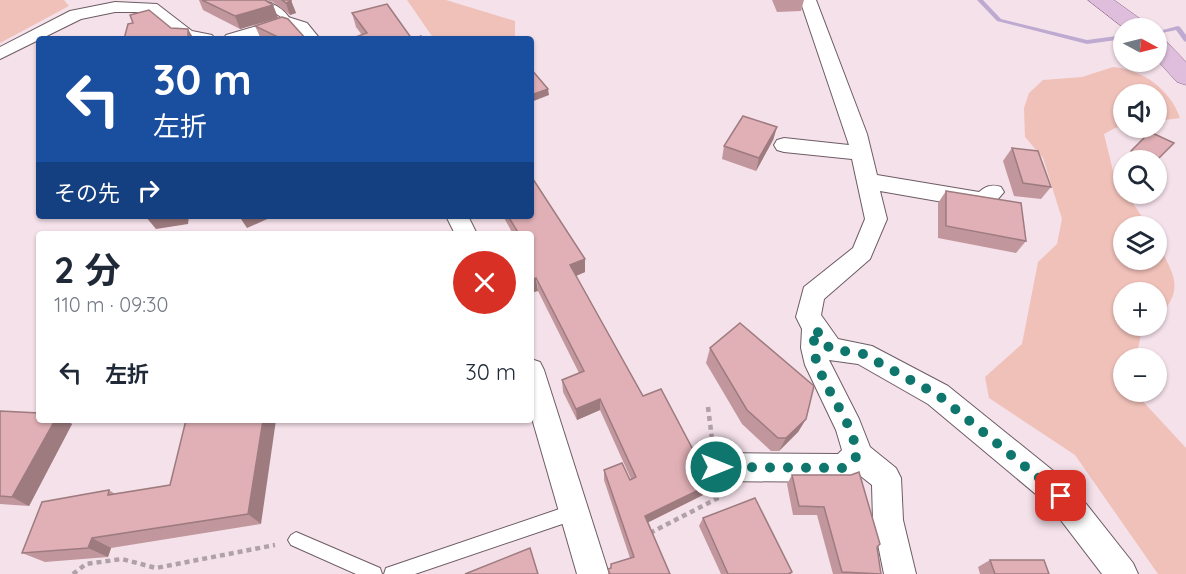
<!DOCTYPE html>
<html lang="ja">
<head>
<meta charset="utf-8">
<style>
  :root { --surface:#fff; --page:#f2f2f3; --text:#1f2937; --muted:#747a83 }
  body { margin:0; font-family:Quicksand,"Noto Sans JP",sans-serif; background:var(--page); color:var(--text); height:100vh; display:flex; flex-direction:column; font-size:22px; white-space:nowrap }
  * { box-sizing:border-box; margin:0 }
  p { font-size:20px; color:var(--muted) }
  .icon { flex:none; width:33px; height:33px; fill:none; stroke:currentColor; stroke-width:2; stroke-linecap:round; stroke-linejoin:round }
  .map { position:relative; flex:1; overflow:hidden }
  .details { position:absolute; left:36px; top:231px; width:498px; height:192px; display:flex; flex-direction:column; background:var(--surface); border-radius:6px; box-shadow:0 2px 4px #0004 }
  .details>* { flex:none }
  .hud { position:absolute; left:36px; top:36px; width:498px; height:183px; border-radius:6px; box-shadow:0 2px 4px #0004; background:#1a4fa0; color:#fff; overflow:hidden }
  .needle { width:39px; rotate:97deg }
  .buttons { position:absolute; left:1113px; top:18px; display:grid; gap:12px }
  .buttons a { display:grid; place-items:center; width:54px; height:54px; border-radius:50%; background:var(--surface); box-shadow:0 2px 4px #0004; font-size:30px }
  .pin { position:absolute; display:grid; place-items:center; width:51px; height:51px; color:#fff; margin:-26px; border-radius:12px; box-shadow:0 3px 9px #0006 }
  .me { position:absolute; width:66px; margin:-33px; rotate:90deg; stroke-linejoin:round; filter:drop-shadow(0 0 4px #0008) }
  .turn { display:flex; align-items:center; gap:21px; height:126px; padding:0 18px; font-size:27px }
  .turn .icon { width:78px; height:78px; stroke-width:2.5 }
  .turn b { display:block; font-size:42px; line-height:51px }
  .then { display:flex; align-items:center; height:57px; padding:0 18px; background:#0003; gap:12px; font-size:22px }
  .round { display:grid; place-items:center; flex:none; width:63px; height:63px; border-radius:32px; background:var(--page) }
  .overview { display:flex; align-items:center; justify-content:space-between; height:102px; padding:0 18px }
  h1 { font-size:36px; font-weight:700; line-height:45px }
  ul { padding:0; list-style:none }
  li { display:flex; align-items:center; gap:18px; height:78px; padding:0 18px }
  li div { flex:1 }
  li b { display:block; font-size:22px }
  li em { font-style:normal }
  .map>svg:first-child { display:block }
  .green { fill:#f0c1b9 }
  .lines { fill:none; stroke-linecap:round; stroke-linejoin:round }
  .stream { fill:#beaad0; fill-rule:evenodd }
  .lane-casing { stroke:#6d5c64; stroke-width:2 }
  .street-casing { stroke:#6d5c64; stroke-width:2 }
  .primary-casing { stroke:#8b6687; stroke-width:1 }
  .path { stroke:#b0a0a7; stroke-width:4.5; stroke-dasharray:5 4; stroke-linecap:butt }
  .lane { fill:#fff; fill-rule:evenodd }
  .street { fill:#fff; fill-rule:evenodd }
  .primary { fill:#debedc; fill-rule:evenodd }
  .wall { fill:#c1979d }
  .shaded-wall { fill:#9d7b7f }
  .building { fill:#e0b0b6; stroke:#9d7b7f; stroke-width:1.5 }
  .route { stroke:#0f766e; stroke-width:10; stroke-dasharray:0 18 }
</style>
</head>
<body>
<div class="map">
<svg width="1186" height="574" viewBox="0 0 1186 574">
  <rect width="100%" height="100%" fill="#f5e1ea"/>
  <g class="green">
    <path d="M0,0H64L69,6L0,43Z"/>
    <path d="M407,0H446L515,21V39H434Z"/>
    <path d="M1113,67C1143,70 1170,89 1180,118L1157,121L1156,94H1124L1123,126L1115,128L1104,134L1114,175L1123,189L1124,194H1127L1148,226H1124V260H1156L1157,242C1174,276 1186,288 1157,319L1156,292H1124V326H1150L1141,334L1136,358H1124V392H1136L1138,396L1186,448V574H1158L1075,455L989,398L985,377L1022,344L1038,262L1057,244L1062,219L1043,158L1025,137L1024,108L1029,93L1043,80L1082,77Z"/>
  </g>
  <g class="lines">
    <g class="stream">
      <path d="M977,0H983L1001,19L1087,40L1124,35V39L1087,44L997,21Z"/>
      <path d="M1178,26L1180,27L1186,35V42L1184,41L1176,30L1162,33L1159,31Z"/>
    </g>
    <defs>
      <g id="lane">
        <path d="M256,0C271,0 285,9 292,22L285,24L281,17Z"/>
        <path d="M574,504L579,507L582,512L579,517L574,520L415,574H384L386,568L392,566Z"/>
        <path d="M296,532L380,568L382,574H356L291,545L288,540L291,535Z"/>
      </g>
      <g id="street">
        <path d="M800,0H816L867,134L877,175L979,192C986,186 991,184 1001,187L1004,192L991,207L983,209L880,191L887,219L870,259L824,299L821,315L838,339L872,346L948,386L1072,486L1133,563L1138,574H1102L1050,506L928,404L858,364L829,360L859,419L870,447L896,468L901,478L903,520L916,574H884L873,520L872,485L858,474L844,482L716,481L706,477L702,467L706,457L716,453L838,454L842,450L836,430L805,365L801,348L802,329L796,317L804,287L853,248L865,219L852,159L784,152L777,150L774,145L777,140L784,138L849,145Z"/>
        <path d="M115,2L157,4L192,31L212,35L215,39H180L147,12H115L81,19L0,59V47L70,11Z"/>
        <path d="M288,17L307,23L320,39H302L295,31L288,28L256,39H223L226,35Z"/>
        <path d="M446,216H468L477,234H455Z"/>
        <path d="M531,359L540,362L544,370L609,574H577L531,415Z"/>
      </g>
      <g id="primary">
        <path d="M1088,0H1114L1146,23L1150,28H1124Z"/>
        <path d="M1156,37L1164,39L1186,62V85L1177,82L1156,59Z"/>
      </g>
    </defs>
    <use href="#lane" class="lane-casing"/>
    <use href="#street" class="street-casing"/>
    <use href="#primary" class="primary-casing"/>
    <g class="path">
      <path d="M708,407L712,439"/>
      <path d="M650,533L720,497"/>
      <path d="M73,574L86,564L122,559L156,568L275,545"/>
    </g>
    <use href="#lane" class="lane"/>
    <use href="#street" class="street"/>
    <use href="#primary" class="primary"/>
  </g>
  <g class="wall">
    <path d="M199,0H265L273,5L278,18L240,29L203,10Z"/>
    <path d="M266,0H291L296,13L290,15L273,2Z"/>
    <path d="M772,0H804L801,11L777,12Z"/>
    <path d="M352,13L412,39L362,35L356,27Z"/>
    <path d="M255,26L306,39H261Z"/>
    <path d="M777,127L773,140L756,171L722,159L724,146Z"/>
    <path d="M1012,148L1051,187L1041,199L1014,196L1003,161Z"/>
    <path d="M1131,151L1156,160H1130L1125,158Z"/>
    <path d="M946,191L1026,241L1016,253L938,238V203Z"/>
    <path d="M503,216H531L585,259V272L576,276L643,396L711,484L707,493L648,522L670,574H608V569L630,558L604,480V470L630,480L631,479L600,410L577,420L563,392L562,380L579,373L538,291L531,234H513Z"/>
    <path d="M710,348L806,419L798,432L779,451H771L742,424L706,363Z"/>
    <path d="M0,411L72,424L29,506L0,504Z"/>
    <path d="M186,420L261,524L111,548L108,557L45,562L22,553L109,490L115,494L170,485Z"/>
    <path d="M792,475L877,547L880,574H833L817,515H793L787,484Z"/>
    <path d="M703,518L792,572L791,574H721L699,526Z"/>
    <path d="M990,560L1049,574H980L978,567Z"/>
  </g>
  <g class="shaded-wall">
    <path d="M291,1L296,13L290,15L286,3Z"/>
    <path d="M273,5L278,18L240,29L235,16Z"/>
    <path d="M188,29L194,39H188Z"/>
    <path d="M548,89L549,95L531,102V95Z"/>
    <path d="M777,127L773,140L756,171L759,158Z"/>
    <path d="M150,216H189L188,224L156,229L146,217Z"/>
    <path d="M239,216H274L247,228Z"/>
    <path d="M585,259V272L571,278L570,265Z"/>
    <path d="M536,278L538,291L531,293V280Z"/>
    <path d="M600,399V410L577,420L576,409Z"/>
    <path d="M806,419L798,432L779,451L786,438Z"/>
    <path d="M55,420H67L72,424L29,506L12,497Z"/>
    <path d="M263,420H276L261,524L248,514Z"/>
    <path d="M711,484L707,493L643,525L645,516Z"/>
    <path d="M92,538L111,548L108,557L88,548Z"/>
  </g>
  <g class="building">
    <path d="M202,0H265L273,5L235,16Z"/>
    <path d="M282,0H291V1L286,3Z"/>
    <path d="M387,4L412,39H350L367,33L352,13Z"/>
    <path d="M149,10L171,28L188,29V39H124L128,24L133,23L130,15Z"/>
    <path d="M282,17L288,19L306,39H282L255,26Z"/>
    <path d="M421,36L424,39H414Z"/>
    <path d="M531,69L548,89L531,95Z"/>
    <path d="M743,116L777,127L759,158L724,146Z"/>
    <path d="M1150,132L1174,143L1156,161L1149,160L1131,151Z"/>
    <path d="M1012,148L1038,151L1051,187L1023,183Z"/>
    <path d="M531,176L585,259L570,265L643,396L661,389L711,484L645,516L670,574H610L608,569L611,568V564L634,557L604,470L622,463L630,480L636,477L600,399L576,409L562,380L584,371L536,278L531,280V234H519L508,216H531Z"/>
    <path d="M946,191L1021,203L1026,241L946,226Z"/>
    <path d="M740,323L814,386L806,419L786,438H778L747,410L710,348Z"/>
    <path d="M0,411L39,413V420H55L12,497L0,496Z"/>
    <path d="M186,420H263L248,514L92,538L88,548L22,553L42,502L109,490L108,495L170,485Z"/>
    <path d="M859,472L880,544L877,547L881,574L842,572L824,507L799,506L792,475H851Z"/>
    <path d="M755,498L792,572L788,574H728L703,518Z"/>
    <path d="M530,548L538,574H465Z"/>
    <path d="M990,560H1044L1049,574H995Z"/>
  </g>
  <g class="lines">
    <path class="route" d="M716,467L844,468L857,456C853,418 821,389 814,351C813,344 815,335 815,328L830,349L863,354L938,395L1061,496"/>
  </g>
</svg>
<div class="buttons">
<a><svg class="needle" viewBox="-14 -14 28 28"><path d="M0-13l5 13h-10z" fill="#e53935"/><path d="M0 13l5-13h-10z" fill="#747a83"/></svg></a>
<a><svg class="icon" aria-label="sound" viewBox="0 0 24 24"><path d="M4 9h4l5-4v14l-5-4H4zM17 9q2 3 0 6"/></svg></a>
<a><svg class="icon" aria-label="search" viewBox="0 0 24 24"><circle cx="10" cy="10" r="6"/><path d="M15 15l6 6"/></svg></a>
<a><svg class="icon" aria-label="layers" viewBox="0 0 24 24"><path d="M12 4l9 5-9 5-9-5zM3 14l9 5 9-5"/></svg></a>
<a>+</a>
<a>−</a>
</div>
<div class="pin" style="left:1061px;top:496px;background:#d93025"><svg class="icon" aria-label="arrive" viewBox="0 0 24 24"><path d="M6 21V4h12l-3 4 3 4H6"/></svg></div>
<svg class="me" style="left:716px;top:467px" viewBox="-20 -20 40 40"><circle r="17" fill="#0f766e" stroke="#fff" stroke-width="3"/><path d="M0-11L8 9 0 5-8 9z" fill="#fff"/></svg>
<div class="hud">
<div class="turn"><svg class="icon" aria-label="left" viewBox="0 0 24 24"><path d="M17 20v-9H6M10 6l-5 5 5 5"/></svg><div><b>30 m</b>左折</div></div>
<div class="then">その先<svg class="icon" aria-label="right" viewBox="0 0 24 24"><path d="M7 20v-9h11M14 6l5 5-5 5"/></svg></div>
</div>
<section class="details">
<div class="overview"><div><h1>2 分</h1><p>110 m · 09:30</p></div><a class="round" style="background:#d93025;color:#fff"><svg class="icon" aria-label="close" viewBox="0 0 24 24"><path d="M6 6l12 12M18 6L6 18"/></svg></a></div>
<ul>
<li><svg class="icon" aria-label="left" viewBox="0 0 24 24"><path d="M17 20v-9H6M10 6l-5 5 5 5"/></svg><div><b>左折</b></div><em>30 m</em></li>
</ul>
</section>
</div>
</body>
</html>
